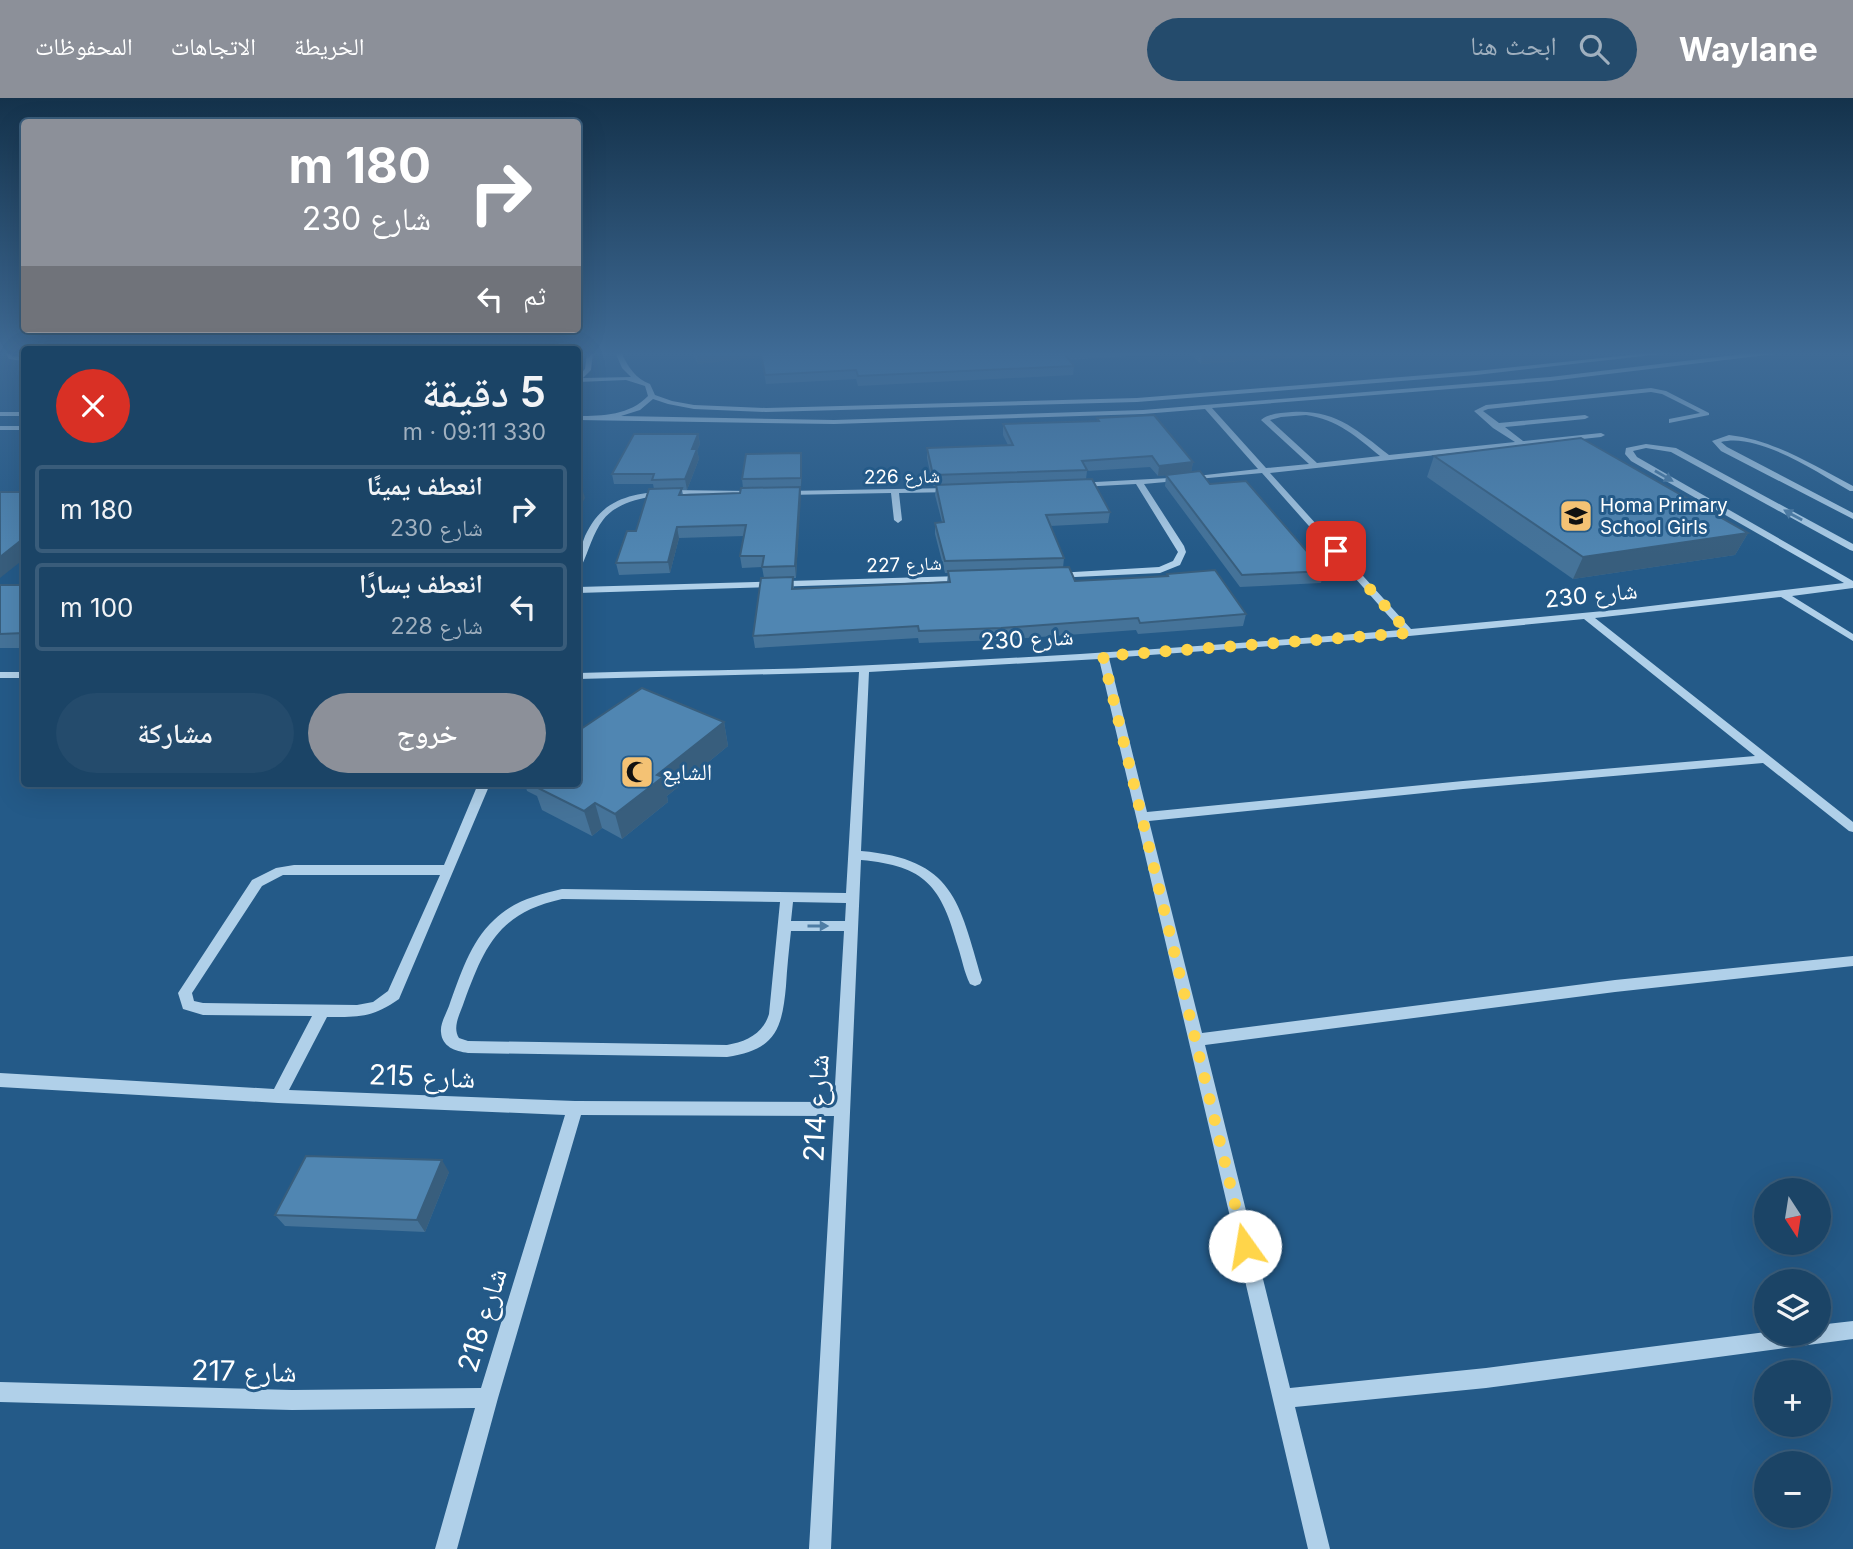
<!DOCTYPE html>
<html lang="ar">
<head>
<meta charset="utf-8">
<style>
  :root { --surface:#1b4466; --page:#244b6c; --text:#f1f3f6; --muted:#a0b0bf; --line:#395c7a; --accent:#8c9099 }
  body { margin:0; font-family:Inter,"Noto Naskh Arabic",sans-serif; background:var(--page); color:var(--text); direction:rtl; height:100vh; display:flex; flex-direction:column; font-size:26px; white-space:nowrap }
  * { box-sizing:border-box; margin:0 }
  p { font-size:23px; color:var(--muted) }
  .icon { flex:none; width:38px; height:38px; fill:none; stroke:currentColor; stroke-width:2; stroke-linecap:round; stroke-linejoin:round }
  .map { position:relative; flex:1; overflow:hidden; direction:ltr }
  .details { position:absolute; left:21px; top:248px; width:560px; height:441px; display:flex; flex-direction:column; background:var(--surface); border-radius:7px; box-shadow:0 7px 28px #0002,0 0 0 2px var(--line); direction:rtl }
  .details>* { flex:none }
  .top-card { position:absolute; left:21px; top:21px; width:560px; height:214px; border-radius:7px; box-shadow:0 7px 28px #0002,0 0 0 2px var(--line); direction:rtl; background:#8c9099; color:#fff; overflow:hidden }
  .needle { width:46px; rotate:168deg }
  .buttons { position:absolute; left:1754px; top:1080px; display:grid; gap:14px }
  .buttons a { display:grid; place-items:center; width:77px; height:77px; border-radius:50%; background:var(--surface); box-shadow:0 7px 28px #0002,0 0 0 2px var(--line); font-size:35px }
  .pin { position:absolute; display:grid; place-items:center; width:60px; height:60px; color:#fff; margin:-30px; border-radius:14px; box-shadow:0 4px 10px #0006 }
  .me { position:absolute; width:77px; margin:-38px; rotate:347deg; stroke-linejoin:round; filter:drop-shadow(0 0 5px #0008) }
  .turn { display:flex; align-items:center; gap:24px; height:147px; padding:0 35px; font-size:32px }
  .turn .icon { width:91px; height:91px; stroke-width:2.5 }
  .turn b { display:block; font-size:49px; line-height:60px }
  .then { display:flex; align-items:center; height:66px; padding:0 35px; background:#0003; gap:14px; font-size:26px }
  .round { display:grid; place-items:center; flex:none; width:74px; height:74px; border-radius:37px; background:var(--page) }
  .overview { display:flex; align-items:center; justify-content:space-between; height:119px; padding:0 35px }
  h1 { font-size:42px; font-weight:600; line-height:52px }
  .button { display:flex; gap:14px; margin-top:auto; padding:14px 35px }
  .button a { flex:1; height:80px; border-radius:42px; background:var(--accent); color:#fff; font-size:28px; font-weight:600; line-height:80px; text-align:center }
  .button a+a { background:var(--page); color:var(--text) }
  ul { padding:0; list-style:none }
  li { display:flex; align-items:center; gap:21px; height:88px; margin:0 14px 10px; padding:0 21px; border:4px solid var(--line); border-radius:7px }
  li div { flex:1 }
  li b { display:block; font-size:26px }
  li em { font-style:normal }
  header { display:flex; align-items:center; gap:42px; box-sizing:border-box; height:98px; padding:0 35px; background:var(--accent); color:#fff }
  header strong { font-size:33px }
  nav { display:flex; gap:38px; margin-inline-start:auto; font-size:24px }
  .search { width:490px; height:63px; background:var(--page); display:flex; align-items:center; gap:18px; box-sizing:border-box; padding:0 24px; border-radius:38px; color:var(--muted); font-size:26px }
  .map>svg:first-child { display:block }
  .lines { fill:none; stroke-linecap:round; stroke-linejoin:round }
  .minor { fill:#b0d0e9; fill-rule:evenodd }
  .wall { fill:#457399 }
  .shaded-wall { fill:#385e7d }
  .building { fill:#5086b2; stroke:#385e7d; stroke-width:2 }
  .oneway { fill:#4e7da5 }
  .route { stroke:#ffd54a; stroke-width:12; stroke-dasharray:0 21.6 }
  .labels { text-anchor:middle; stroke-width:6; stroke-linejoin:round; paint-order:stroke }
  .far-street-label { font-size:19px; fill:#fff; stroke:#245a88 }
  .far-poi-label { font-size:19px; fill:#fff; stroke:#245a88; text-anchor:start }
  .street-label { font-size:23px; fill:#fff; stroke:#245a88 }
  .poi-label { font-size:23px; fill:#fff; stroke:#245a88; text-anchor:start }
  .near-street-label { font-size:28px; fill:#fff; stroke:#245a88 }
</style>
</head>
<body>
<header>
<strong>Waylane</strong>
<div class="search"><svg class="icon" aria-label="search" viewBox="0 0 24 24"><circle cx="10" cy="10" r="6"/><path d="M15 15l6 6"/></svg>ابحث هنا</div>
<nav><a>الخريطة</a><a>الاتجاهات</a><a>المحفوظات</a></nav>
</header>
<div class="map">
<svg width="1853" height="1451" viewBox="0 0 1853 1451">
  <rect width="100%" height="100%" fill="#245a88"/>
  <g class="lines">
    <g class="minor">
      <path d="M8,254H15L13,258L24,259V263L9,261L6,256Z"/>
      <path d="M587,254H593L591,272L583,280L631,279L622,270L615,254H621C628,269 636,281 650,286L655,297L672,303L694,307L766,310L1137,300L1476,273L1659,254H1679L1476,277L1137,304L766,314L694,311L668,306L653,301L640,312L621,318L834,322L1143,312L1550,279L1760,254H1778L1775,256L1550,283L1212,310L1266,370L1309,366L1261,322C1270,315 1281,315 1292,314C1335,311 1357,332 1389,357L1515,344L1493,330L1474,313L1486,307L1651,290L1666,293L1709,315V317L1669,325V321L1700,315L1662,296L1651,294L1488,311L1483,313L1499,325L1585,317L1589,319L1585,321L1505,329L1523,343L1601,335L1605,337L1601,339L1270,375L1411,531L1625,511L1844,485L1631,363L1625,356L1626,350L1646,346L1676,350L1853,446V453L1850,452L1671,354L1646,350L1633,353L1637,359L1853,483V490L1792,498L1853,536V543L1781,499L1595,520L1853,724V734L1849,733L1763,665L1463,691L1149,723L1202,935L1615,882L1853,858V868L1615,894L1205,947L1290,1290L1486,1270L1766,1234L1818,1236V1227L1853,1223V1241L1486,1290L1295,1309L1330,1451H1308L1099,561L869,574L861,753C954,761 959,803 982,882L980,886L975,888L970,886C964,874 962,861 958,849C941,788 926,768 861,762L831,1451H809L834,1018L581,1017L498,1300L457,1451H435L475,1310L292,1312L0,1304V1284L292,1292L481,1290L565,1017L278,1005L0,989V975L274,991L312,918L203,917L183,911L178,895L252,782L276,770L294,767H444L478,686H490L399,901C372,920 359,919 327,919L289,992L575,1003L834,1004L844,833H791C789,851 787,870 786,888C782,932 775,952 727,959L468,955C455,953 442,949 441,934C440,926 446,916 449,908C460,878 470,844 494,822C513,803 537,797 562,791L846,795L859,574L578,581V575C662,572 747,573 831,569C1021,561 1211,548 1401,532L1262,375L1144,386L1184,448L1186,454L1180,467L1160,475L1054,480L1052,478L1057,475L1159,469L1173,463L1178,454L1136,386L1080,389L1076,387L1077,385L1188,379L1258,371L1205,311L1143,316L834,326L578,322V318C603,318 630,317 648,298L645,288L626,282L578,284V278L585,271ZM1306,317C1337,321 1357,339 1380,358L1317,365L1270,322L1281,319ZM1584,521L1755,658L1463,683L1147,714L1109,560L1409,538ZM283,777H440L388,893L373,904L357,907L203,905L194,903L192,895L194,892L262,788ZM562,801L780,804L769,916C763,936 746,944 727,947L468,943L459,940C452,929 460,916 464,904C485,847 499,815 562,801ZM793,804L846,805L845,823H791Z"/>
      <rect x="0" y="314" width="24" height="4"/>
      <rect x="0" y="328" width="24" height="4"/>
      <path d="M1729,337C1774,342 1813,367 1853,388V393H1850C1818,375 1758,334 1721,344L1727,349L1853,415V421L1721,353L1712,343Z"/>
      <path d="M950,390L954,392L953,394L899,395L902,422L898,425L894,422L891,395L786,397L782,395L786,393Z"/>
      <path d="M671,392L750,393L754,395L750,397C711,397 629,387 603,422C593,435 589,452 582,467L578,470C578,458 581,449 585,438C603,399 632,396 671,392Z"/>
      <path d="M962,478L967,481L965,483L578,495V489Z"/>
      <rect x="0" y="574" width="24" height="6"/>
    </g>
  </g>
  <g class="wall">
    <path d="M692,254H1362L1201,266L1188,254L1069,262L1074,268L1073,277L858,288L856,281L766,286L761,258L698,266Z"/>
    <path d="M1097,320L1193,364L1191,374L1210,386L1324,473L1321,485L1240,489L1165,388L1166,377L1158,378L1150,369L1087,373L1086,381L1110,414L1108,425L1050,428L1064,460L1063,470L1075,483L1167,478V476L1246,516L1243,528L1138,536L1136,532L1000,542L919,545L918,540L755,550L753,538L764,480L762,469L742,470L740,458L744,438L679,440L670,475L619,477L616,465L636,433L654,391L653,386H614L612,376L698,336L700,346L697,352L699,361L687,392H682L683,397L740,395L743,390L742,381L802,366L796,480H793L794,491L947,484L948,475H945L935,436V425L942,424L935,397L936,388H933L927,360V350L1008,347L1003,337V326L1097,323Z"/>
    <path d="M1434,358L1748,435L1735,457L1573,481L1427,379Z"/>
    <rect x="0" y="487" width="24" height="63"/>
    <path d="M724,624L728,648L667,698L668,704L622,741L602,730L592,738L542,712L537,698L527,693L525,686H578Z"/>
    <path d="M449,1074L425,1134L285,1128L275,1117Z"/>
  </g>
  <g class="shaded-wall">
    <path d="M717,254H774L775,257L698,266L696,256Z"/>
    <path d="M1244,254H1362L1201,266L1202,257Z"/>
    <path d="M698,336L700,346L697,352L699,361L687,392L685,381L692,351Z"/>
    <path d="M801,355L802,366V391L801,380Z"/>
    <path d="M1193,364L1191,375L1158,378L1159,368Z"/>
    <path d="M800,389L801,400L796,480L795,468Z"/>
    <path d="M582,390L585,400L578,413V398Z"/>
    <path d="M677,429L679,440L670,475L668,464Z"/>
    <path d="M1748,435L1735,457L1573,481L1583,459Z"/>
    <path d="M24,440V461L0,480V459Z"/>
    <path d="M724,624L728,648L667,698L668,704L622,741L615,716L657,677Z"/>
    <path d="M595,705L602,730L592,738L584,713Z"/>
    <path d="M442,1062L449,1074L425,1134L417,1122Z"/>
  </g>
  <g class="building">
    <path d="M695,254H717L696,256Z"/>
    <path d="M779,254H1063L1074,268L858,278L856,272L765,277L761,256Z"/>
    <path d="M1199,254H1244L1202,257Z"/>
    <path d="M1154,317L1193,364L1159,368L1152,358L1082,363L1087,372L933,377L927,350L1013,347L1003,326L1099,323L1097,320Z"/>
    <path d="M634,336H698L692,351H697L685,381L652,382L654,376H612Z"/>
    <path d="M1581,340L1748,435L1583,459L1434,358Z"/>
    <path d="M801,355V380L742,381L746,356Z"/>
    <path d="M1200,373L1210,386L1246,383L1324,473L1242,477L1166,377Z"/>
    <path d="M1092,381L1110,414L1046,417L1064,460L945,463L935,425L944,424L936,387Z"/>
    <path d="M800,389L795,468L762,469L764,458H740L746,427L677,429L668,464L616,465L627,433H636L649,391L682,390L679,397H686L740,395L741,390Z"/>
    <path d="M578,390H582L578,398Z"/>
    <path d="M0,394H24V440L0,459Z"/>
    <path d="M1069,469L1075,483L1168,478L1167,476L1215,472L1246,516L1140,525L1138,520L1001,530L919,533L918,528L753,538L761,480L793,479L792,491L950,484L948,473Z"/>
    <path d="M0,487H24V535L0,536Z"/>
    <path d="M642,590L724,624L657,677L663,679L615,716L595,705L584,713L534,688L536,686H578V633Z"/>
    <path d="M306,1058L442,1062L417,1122L275,1117Z"/>
  </g>
  <defs><path id="oneway-solid" d="M-6-.8H1V-3.2L6.5 0L1 3.2V.8H-6Z" transform="scale(1.75)"/></defs>
  <g class="oneway">
    <use href="#oneway-solid" transform="translate(1664 378) rotate(30)"/>
    <use href="#oneway-solid" transform="translate(1793 417) rotate(-151)"/>
    <use href="#oneway-solid" transform="translate(818 828)"/>
  </g>
  <linearGradient id="sky" x2="0" y2="1"><stop stop-color="#14324b"/><stop offset="0.56" stop-color="#3f6b96"/><stop offset="1" stop-color="#3f6b96" stop-opacity="0"/></linearGradient>
  <rect width="1853" height="457" fill="url(#sky)"/>
  <g class="lines">
    <path class="route" d="M1245,1148L1103,558L1409,535L1336,453"/>
  </g>
  <defs>
    <symbol id="school-square" viewBox="-11 -11 22 22"><rect x="-9" y="-9" width="18" height="18" rx="4" fill="#f4c274" stroke="#245a88"/><path d="M0-5L7-2L0 1L-7-2ZM-4 1L0 2.5L4 1V4Q0 6-4 4Z" fill="#111"/></symbol>
    <symbol id="mosque-square" viewBox="-11 -11 22 22"><rect x="-9" y="-9" width="18" height="18" rx="4" fill="#f4c274" stroke="#245a88"/><path d="M3.5-4.9A6 6 0 1 0 3.5 4.9A5 5 0 1 1 3.5-4.9Z" fill="#111"/></symbol>
  </defs>
  <g fill-rule="evenodd">
    <use href="#school-square" x="1557" y="399" width="38" height="38"/>
    <use href="#mosque-square" x="618" y="655" width="38" height="38"/>
  </g>
  <g class="labels">
    <g class="far-street-label">
      <text transform="translate(902 378) rotate(-1)" y="7">شارع 226</text>
      <text transform="translate(904 466) rotate(-2)" y="7">شارع 227</text>
    </g>
    <g class="far-poi-label">
      <text x="1600" y="414">Homa Primary<tspan x="1600" dy="22">School Girls</tspan></text>
    </g>
    <g class="street-label">
      <text transform="translate(1591 497) rotate(-6)" y="8">شارع 230</text>
      <text transform="translate(1027 541) rotate(-3)" y="8">شارع 230</text>
    </g>
    <g class="poi-label">
      <text x="662" y="682">الشايع</text>
    </g>
    <g class="near-street-label">
      <text transform="translate(422 978) rotate(2)" y="10">شارع 215</text>
      <text transform="translate(816 1010) rotate(-87)" y="10">شارع 214</text>
      <text transform="translate(482 1222) rotate(-73)" y="10">شارع 218</text>
      <text transform="translate(244 1273) rotate(1)" y="10">شارع 217</text>
    </g>
  </g>
</svg>
<div class="buttons">
<a><svg class="needle" viewBox="-14 -14 28 28"><path d="M0-13l5 13h-10z" fill="#e53935"/><path d="M0 13l5-13h-10z" fill="#a0b0bf"/></svg></a>
<a><svg class="icon" aria-label="layers" viewBox="0 0 24 24"><path d="M12 4l9 5-9 5-9-5zM3 14l9 5 9-5"/></svg></a>
<a>+</a>
<a>−</a>
</div>
<div class="pin" style="left:1336px;top:453px;background:#d93025"><svg class="icon" aria-label="arrive" viewBox="0 0 24 24"><path d="M6 21V4h12l-3 4 3 4H6"/></svg></div>
<svg class="me" style="left:1245px;top:1148px" viewBox="-20 -20 40 40"><circle r="19" fill="#fff"/><path d="M0-13L10 11 0 6-10 11z" fill="#ffd54a"/></svg>
<div class="top-card">
<div class="turn"><svg class="icon" aria-label="right" viewBox="0 0 24 24"><path d="M7 20v-9h11M14 6l5 5-5 5"/></svg><div><b>180 m</b>شارع 230</div></div>
<div class="then">ثم<svg class="icon" aria-label="left" viewBox="0 0 24 24"><path d="M17 20v-9H6M10 6l-5 5 5 5"/></svg></div>
</div>
<section class="details">
<div class="overview"><div><h1>5 دقيقة</h1><p>330 m · 09:11</p></div><a class="round" style="background:#d93025;color:#fff"><svg class="icon" aria-label="close" viewBox="0 0 24 24"><path d="M6 6l12 12M18 6L6 18"/></svg></a></div>
<ul>
<li><svg class="icon" aria-label="right" viewBox="0 0 24 24"><path d="M7 20v-9h11M14 6l5 5-5 5"/></svg><div><b>انعطف يمينًا</b><p>شارع 230</p></div><em>180 m</em></li>
<li><svg class="icon" aria-label="left" viewBox="0 0 24 24"><path d="M17 20v-9H6M10 6l-5 5 5 5"/></svg><div><b>انعطف يسارًا</b><p>شارع 228</p></div><em>100 m</em></li>
</ul>
<div class="button"><a>خروج</a><a>مشاركة</a></div>
</section>
</div>
</body>
</html>
